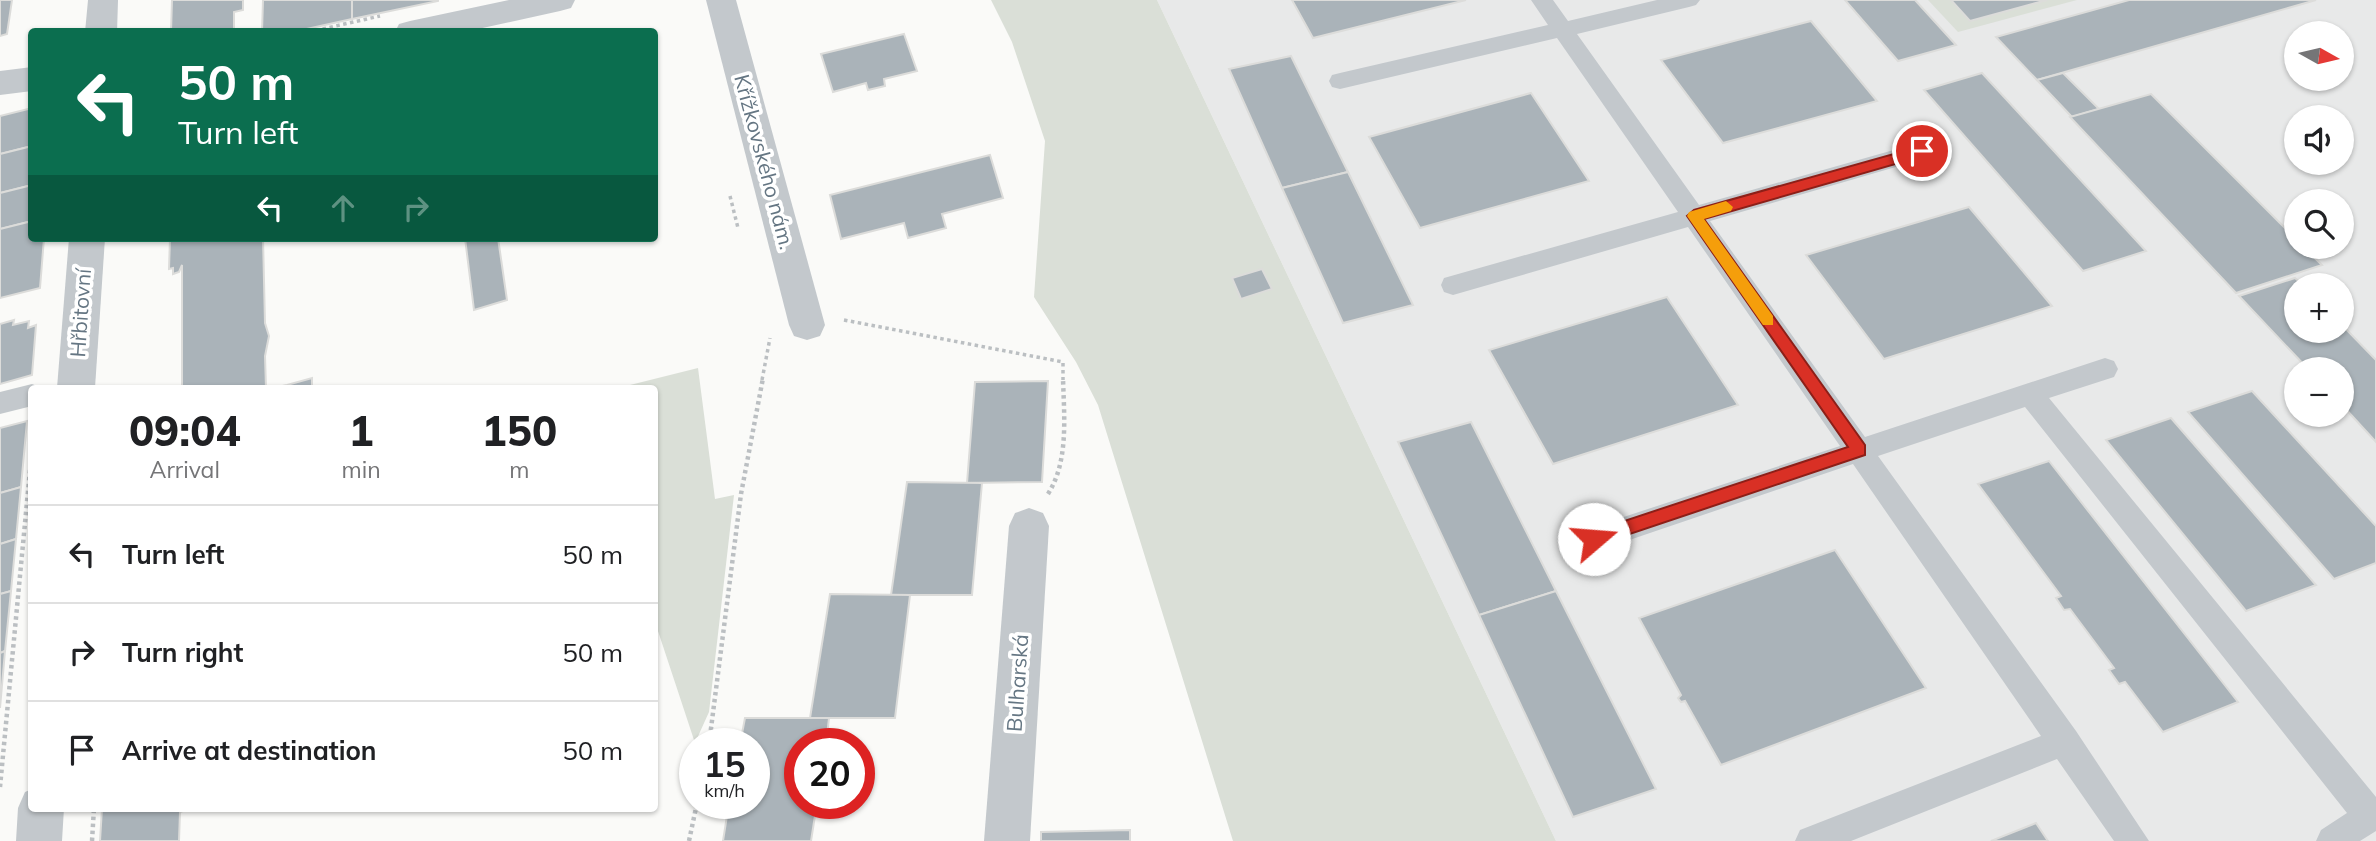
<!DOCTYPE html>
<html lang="en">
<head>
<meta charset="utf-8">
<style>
  :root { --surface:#fff; --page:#f6f6f6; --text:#202124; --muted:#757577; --line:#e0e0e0 }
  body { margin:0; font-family:Mulish,sans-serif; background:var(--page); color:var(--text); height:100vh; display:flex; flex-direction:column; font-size:26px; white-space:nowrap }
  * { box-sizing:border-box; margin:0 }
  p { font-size:23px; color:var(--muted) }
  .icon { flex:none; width:38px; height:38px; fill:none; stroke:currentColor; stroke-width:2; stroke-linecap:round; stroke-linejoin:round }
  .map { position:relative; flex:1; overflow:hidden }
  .side { position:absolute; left:28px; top:385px; width:630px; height:427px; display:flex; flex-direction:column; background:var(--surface); border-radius:7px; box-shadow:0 2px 5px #0004 }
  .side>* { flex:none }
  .top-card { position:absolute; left:28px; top:28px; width:630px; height:214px; border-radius:7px; box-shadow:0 2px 5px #0004; background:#0b6e4f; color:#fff; overflow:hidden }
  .needle { width:46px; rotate:98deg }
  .controls { position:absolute; left:2284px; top:21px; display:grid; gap:14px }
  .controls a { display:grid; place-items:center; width:70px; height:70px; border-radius:50%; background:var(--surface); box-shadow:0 2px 5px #0004; font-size:35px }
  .speed { position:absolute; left:679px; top:728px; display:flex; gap:14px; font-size:35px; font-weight:700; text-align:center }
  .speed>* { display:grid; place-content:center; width:91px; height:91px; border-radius:50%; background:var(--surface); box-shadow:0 2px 5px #0004; line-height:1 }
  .speed small { font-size:18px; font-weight:400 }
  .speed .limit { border:10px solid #d22; background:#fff; color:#111 }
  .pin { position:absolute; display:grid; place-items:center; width:60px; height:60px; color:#fff; margin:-30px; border:4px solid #fff; border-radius:50%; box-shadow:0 2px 7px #0007 }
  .me { position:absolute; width:77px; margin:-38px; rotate:72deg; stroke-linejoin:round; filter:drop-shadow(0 0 5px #0008) }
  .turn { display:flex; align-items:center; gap:24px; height:147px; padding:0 35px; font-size:32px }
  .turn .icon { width:91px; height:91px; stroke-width:2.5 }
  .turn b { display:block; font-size:49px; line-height:60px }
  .lanes { display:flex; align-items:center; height:66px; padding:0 35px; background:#0003; justify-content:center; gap:35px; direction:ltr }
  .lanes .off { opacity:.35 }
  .eta { display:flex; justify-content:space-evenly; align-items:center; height:119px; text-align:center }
  .eta b { font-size:42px; font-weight:800; line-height:49px }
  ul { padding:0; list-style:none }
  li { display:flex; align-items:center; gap:21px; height:98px; padding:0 35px; border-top:2px solid var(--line) }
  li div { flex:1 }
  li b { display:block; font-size:26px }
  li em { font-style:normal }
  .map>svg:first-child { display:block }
  .built { fill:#e8e9e9; fill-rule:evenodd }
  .green { fill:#dadfd7 }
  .building { fill:#aab3b9; stroke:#dcdcda; stroke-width:2 }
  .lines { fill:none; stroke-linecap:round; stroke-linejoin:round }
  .path-far1 { stroke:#bbbfc2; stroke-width:3.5; stroke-dasharray:3.5 3.5; stroke-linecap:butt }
  .path { stroke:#bbbfc2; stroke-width:4.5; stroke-dasharray:3.5 3.5; stroke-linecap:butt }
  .lane { fill:#c3c8cc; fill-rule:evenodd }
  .street { fill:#c3c8cc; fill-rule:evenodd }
  .route { fill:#d93025; stroke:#8d1f18; stroke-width:2 }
  .slow { fill:#f59e0b }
  .labels { text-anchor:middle; stroke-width:7; stroke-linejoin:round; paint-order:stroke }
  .street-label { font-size:21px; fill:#657683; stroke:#fff }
</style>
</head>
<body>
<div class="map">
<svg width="2376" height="841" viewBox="0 0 2376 841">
  <rect width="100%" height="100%" fill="#fafaf8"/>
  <path class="built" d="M1157,0H2376V841H1556ZM2296,33H2342V79H2296ZM2296,117H2342V163H2296ZM2296,201H2342V247H2296ZM2296,285H2342V331H2296ZM2296,369H2342V415H2296Z"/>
  <g class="green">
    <path d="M991,0H1157L1556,841H1233L1098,405L1076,362L1034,297L1045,141L1012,42Z"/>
    <path d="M1928,0H1951L1970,21L2047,0H2077L1958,32Z"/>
    <path d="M698,368L715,499L734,495L709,712L695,743L655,622L654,388L622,387Z"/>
  </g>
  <g class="building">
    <path d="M0,0H12L7,34L0,36Z"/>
    <path d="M172,0H243V10L234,12V32H171Z"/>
    <path d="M263,0H352V19L293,32H262Z"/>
    <path d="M352,0H438V1L352,19Z"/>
    <path d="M1292,0H1466L1313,38Z"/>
    <path d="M1845,0H1915L1956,45L1898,61Z"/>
    <path d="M1951,0H2047L1970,21Z"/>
    <path d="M2129,0H2316L2037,80L1996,37Z"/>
    <path d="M1811,21L1877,101L1723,143L1661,60Z"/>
    <path d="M904,34L917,71L884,79L885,86L868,90L866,83L833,92L821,54Z"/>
    <path d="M1291,56L1348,172L1282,188L1229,69Z"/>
    <path d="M1982,73L2146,251L2083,271L1924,90Z"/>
    <path d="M2063,73L2099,109L2072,117L2037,80Z"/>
    <path d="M1531,93L1589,181L1420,228L1369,137Z"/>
    <path d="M2151,94L2296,239V247H2303L2322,265L2236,293L2070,117Z"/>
    <path d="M32,108V146L0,154V116Z"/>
    <path d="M32,146V185L0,193V154Z"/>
    <path d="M990,155L1003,198L942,214L946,228L908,238L904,223L841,239L830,195Z"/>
    <path d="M1348,172L1413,305L1343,323L1282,188Z"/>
    <path d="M32,185V221L0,229V193Z"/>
    <path d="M1969,207L2052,306L1884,359L1806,255Z"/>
    <path d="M32,221V238H44L40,288L0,298V229Z"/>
    <path d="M170,238H263L265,323L269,336L265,356L266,388H182V265L179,272L173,274V268L169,269Z"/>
    <path d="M465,238H498L507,300L474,310Z"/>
    <path d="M1262,269L1272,289L1241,299L1232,278Z"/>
    <path d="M2295,278L2303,285H2296V331H2342V325L2376,360V442L2342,405V369H2308L2239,296Z"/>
    <path d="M1667,297L1738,405L1553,464L1489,350Z"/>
    <path d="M14,320L13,325L29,321L28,328L36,325L32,375L0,384V324Z"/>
    <path d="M312,378V388H273L287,385Z"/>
    <path d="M1048,381L1042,482L967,483L975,382Z"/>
    <path d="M2252,391L2376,526V563L2334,579L2188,412Z"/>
    <path d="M2171,418L2316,585L2246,611L2106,440Z"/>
    <path d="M27,421L21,487L0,493V428Z"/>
    <path d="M1471,422L1556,591L1479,615L1398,442Z"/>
    <path d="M2049,461L2238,702L2163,732L2125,682L2119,684L2109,670L2114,668L2070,609L2064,610L2056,598L2061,596L1978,484Z"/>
    <path d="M907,482L982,483L972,595H891Z"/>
    <path d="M21,487L16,539L0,544V493Z"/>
    <path d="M16,539L11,591L0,594V544Z"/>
    <path d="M1835,550L1926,688L1721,765L1685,701L1681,702L1678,698L1681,695L1639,618Z"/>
    <path d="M11,591L5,651L0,653V594Z"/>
    <path d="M1556,591L1656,789L1573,817L1479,615Z"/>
    <path d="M830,594L910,595L895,718H810Z"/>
    <path d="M5,651L0,708V653Z"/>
    <path d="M745,718H829L826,744H800V803H817L811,841H723L729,803H754V744H740Z"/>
    <path d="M102,808H191L180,812L179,841H100Z"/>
    <path d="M2036,823L2048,841H1991Z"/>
    <path d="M1130,830V841H1041V832Z"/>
  </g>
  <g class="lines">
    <g class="path-far1">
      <path d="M309,32L380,16"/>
      <path d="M730,196L738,228"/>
      <path d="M844,320L1063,362V380"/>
      <path d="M762,380L770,338"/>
    </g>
    <g class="path">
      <path d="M1048,494C1069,461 1064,416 1063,378"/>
      <path d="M709,744L741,494L763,378"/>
      <path d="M0,787L32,449"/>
      <path d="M92,841L94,808"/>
      <path d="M689,841L697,803"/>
    </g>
    <g class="lane">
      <path d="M1531,0H1553L1568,21L1657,0H1700L1696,5L1689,7L1577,34L1699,205L1922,142L1930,145L1933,151L1930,157L1710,221L1865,437L2105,358L2114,361L2118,369L2114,377L2049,398L2376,797V831L2360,841H2316L2321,830L2347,813L2025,407L1878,456L2076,731L2149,841H2114L2057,759L1851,841H1795L1800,830L2041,736L1853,464L1594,552L1584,548L1580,539L1584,530L1840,446L1688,227L1453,295L1444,292L1441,285L1444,278L1678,212L1557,38L1340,89L1332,87L1329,81L1332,75L1340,73L1548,25Z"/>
      <path d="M32,384L42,388H32V406L0,414V392Z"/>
    </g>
    <g class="street">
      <path d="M88,0H118L117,32H85Z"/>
      <path d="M509,0H575L571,8L560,11L464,32H395L399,24L410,21Z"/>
      <path d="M706,0H736L825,325L820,336L807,340L794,336L789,325Z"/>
      <path d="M32,67V91L0,95V71Z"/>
      <path d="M69,238H105L95,388H57Z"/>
      <path d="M1029,508L1043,513L1049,526L1030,841H984L1009,526L1015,513Z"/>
      <path d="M32,789V808H64L62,841H16L18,808L25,792Z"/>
    </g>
  </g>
  <path class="route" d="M1922,146L1929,151L1927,155L1704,219L1865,445V455L1594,546L1588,544L1586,539L1594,531L1848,447L1687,216L1694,210Z"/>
  <path class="slow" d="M1726,201L1733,207L1731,211L1704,219L1773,316V325H1763L1687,216L1689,212Z"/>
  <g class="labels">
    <g class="street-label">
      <text transform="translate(764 162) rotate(75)" y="7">Křížkovského nám.</text>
      <text transform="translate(81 313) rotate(-86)" y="7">Hřbitovní</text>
      <text transform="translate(1018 683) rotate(-86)" y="7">Bulharská</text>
    </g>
  </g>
</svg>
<div class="controls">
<a><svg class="needle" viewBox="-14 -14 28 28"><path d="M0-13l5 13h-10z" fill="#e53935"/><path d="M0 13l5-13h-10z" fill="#757577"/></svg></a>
<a><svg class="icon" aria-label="sound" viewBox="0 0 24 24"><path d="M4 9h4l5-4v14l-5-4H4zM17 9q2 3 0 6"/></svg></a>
<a><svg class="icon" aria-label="search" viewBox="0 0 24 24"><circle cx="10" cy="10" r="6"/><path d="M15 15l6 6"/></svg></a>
<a>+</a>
<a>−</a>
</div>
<div class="speed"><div>15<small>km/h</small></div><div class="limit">20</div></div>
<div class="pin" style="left:1922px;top:151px;background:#d93025"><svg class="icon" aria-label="arrive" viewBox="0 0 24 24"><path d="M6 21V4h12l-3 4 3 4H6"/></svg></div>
<svg class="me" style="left:1594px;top:539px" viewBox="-20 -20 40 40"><circle r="19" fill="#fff"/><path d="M0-13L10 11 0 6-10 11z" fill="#d93025"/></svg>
<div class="top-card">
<div class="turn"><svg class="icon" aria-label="left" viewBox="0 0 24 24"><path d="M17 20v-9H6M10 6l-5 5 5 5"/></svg><div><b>50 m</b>Turn left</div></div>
<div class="lanes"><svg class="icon" aria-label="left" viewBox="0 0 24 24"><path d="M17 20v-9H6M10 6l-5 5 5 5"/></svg><svg class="icon off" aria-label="ahead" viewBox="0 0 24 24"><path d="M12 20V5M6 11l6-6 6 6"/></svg><svg class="icon off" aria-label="right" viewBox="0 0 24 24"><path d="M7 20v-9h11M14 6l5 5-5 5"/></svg></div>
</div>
<section class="side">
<div class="eta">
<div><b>09:04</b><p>Arrival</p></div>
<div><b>1</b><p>min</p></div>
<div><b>150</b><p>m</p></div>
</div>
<ul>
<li><svg class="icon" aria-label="left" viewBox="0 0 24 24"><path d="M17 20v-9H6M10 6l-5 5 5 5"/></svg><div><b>Turn left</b></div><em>50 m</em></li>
<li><svg class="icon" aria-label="right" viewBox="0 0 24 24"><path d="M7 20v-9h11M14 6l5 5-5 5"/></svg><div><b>Turn right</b></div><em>50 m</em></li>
<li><svg class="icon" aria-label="arrive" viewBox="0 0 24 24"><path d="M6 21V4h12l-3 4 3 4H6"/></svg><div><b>Arrive at destination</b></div><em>50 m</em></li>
</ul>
</section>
</div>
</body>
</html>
